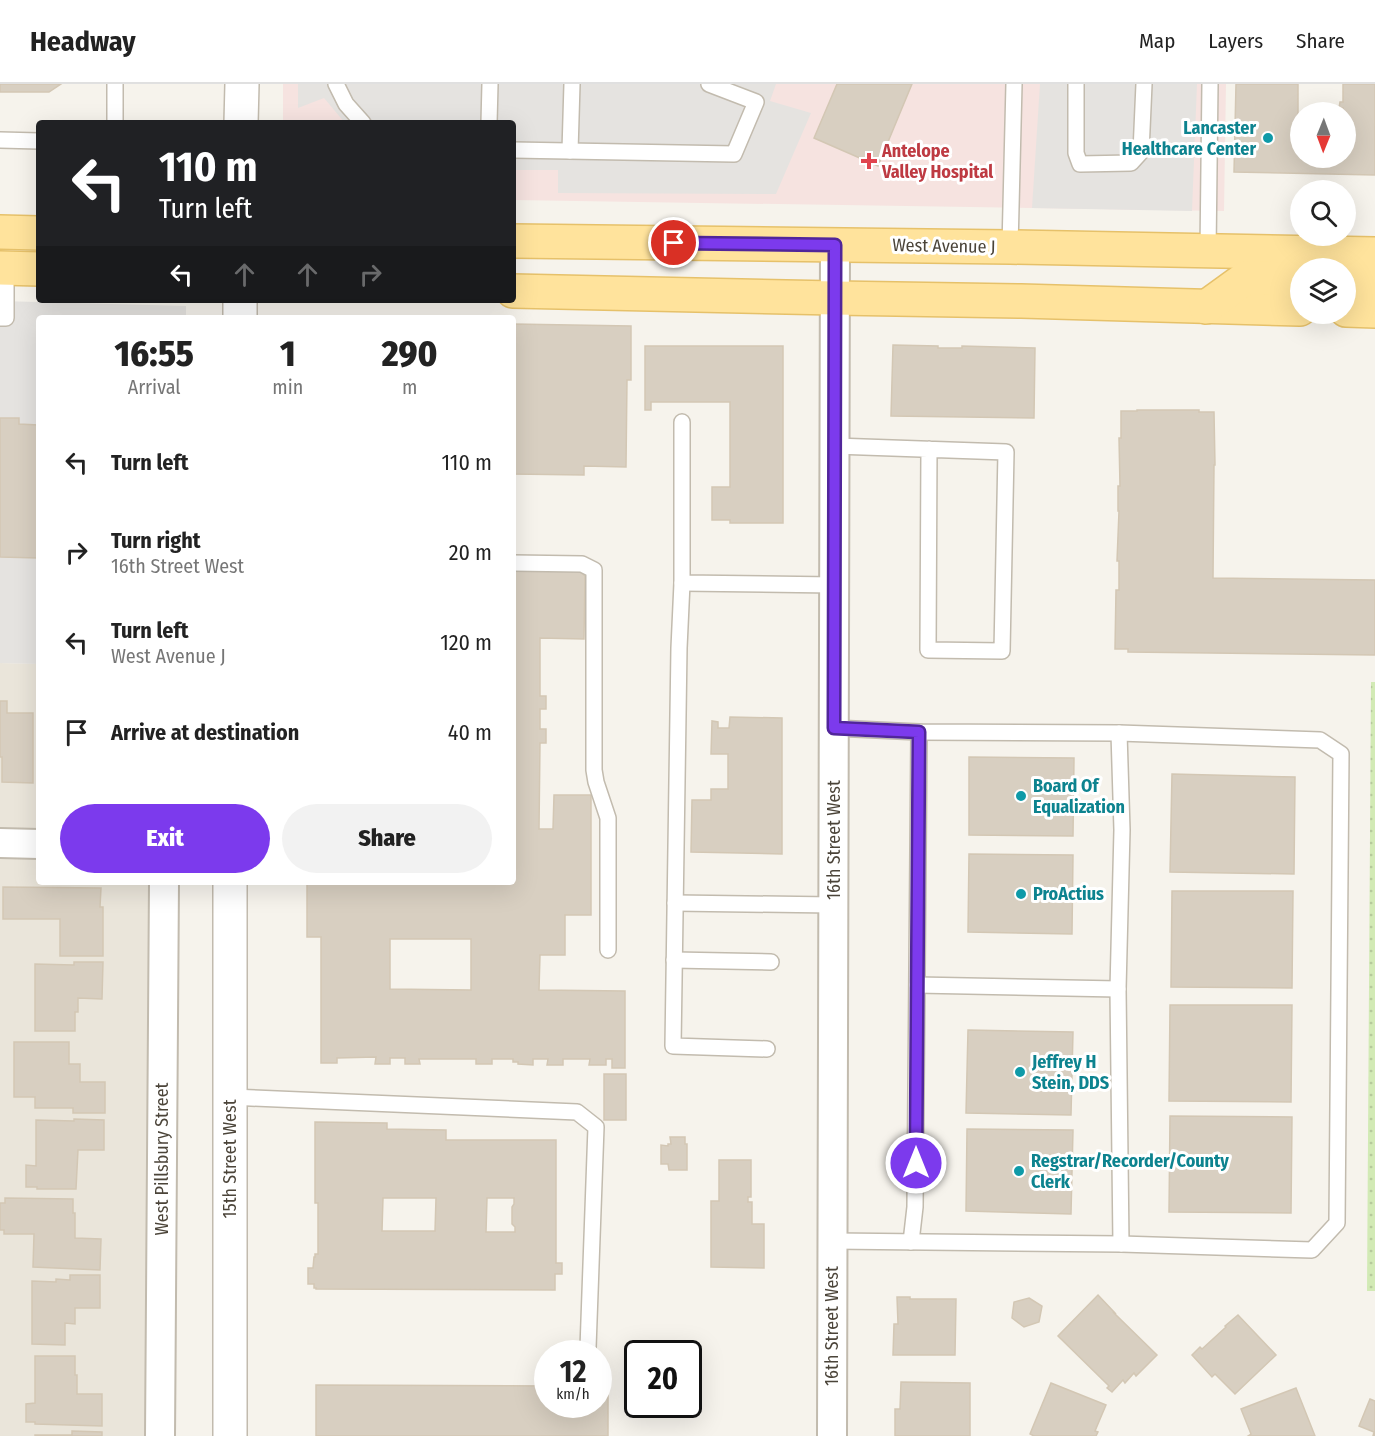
<!DOCTYPE html>
<html lang="en">
<head>
<meta charset="utf-8">
<style>
  :root { --surface:#fff; --page:#f2f2f2; --text:#222; --muted:#767676; --line:#e0e0e0; --accent:#7c3aed }
  body { margin:0; font-family:"Fira Sans Condensed",sans-serif; background:var(--page); color:var(--text); height:100vh; display:flex; flex-direction:column; font-size:22px; white-space:nowrap }
  * { box-sizing:border-box; margin:0 }
  p { font-size:20px; color:var(--muted) }
  .icon { flex:none; width:33px; height:33px; fill:none; stroke:currentColor; stroke-width:2; stroke-linecap:round; stroke-linejoin:round }
  .map { position:relative; flex:1; overflow:hidden }
  .panel { position:absolute; left:36px; top:231px; width:480px; height:570px; display:flex; flex-direction:column; background:var(--surface); border-radius:6px; box-shadow:0 6px 24px #0002 }
  .panel>* { flex:none }
  .banner { position:absolute; left:36px; top:36px; width:480px; height:183px; border-radius:6px; box-shadow:0 6px 24px #0002; background:#202124; color:#fff; overflow:hidden }
  .needle { width:39px; rotate:181deg }
  .tools { position:absolute; left:1290px; top:18px; display:grid; gap:12px }
  .tools a { display:grid; place-items:center; width:66px; height:66px; border-radius:50%; background:var(--surface); box-shadow:0 6px 24px #0002; font-size:30px }
  .speed { position:absolute; left:534px; top:1256px; display:flex; gap:12px; font-size:30px; font-weight:700; text-align:center }
  .speed>* { display:grid; place-content:center; width:78px; height:78px; border-radius:50%; background:var(--surface); box-shadow:0 6px 24px #0002; line-height:1 }
  .speed small { font-size:15px; font-weight:400 }
  .speed .limit { border:3px solid #111; border-radius:9px; background:#fff; color:#111 }
  .pin { position:absolute; display:grid; place-items:center; width:51px; height:51px; color:#fff; margin:-26px; border:3px solid #fff; border-radius:50%; box-shadow:0 2px 6px #0007 }
  .me { position:absolute; width:66px; margin:-33px; rotate:0deg; stroke-linejoin:round; filter:drop-shadow(0 0 4px #0008) }
  .turn { display:flex; align-items:center; gap:21px; height:126px; padding:0 24px; font-size:27px }
  .turn .icon { width:78px; height:78px; stroke-width:2.5 }
  .turn b { display:block; font-size:42px; line-height:51px }
  .lanes { display:flex; align-items:center; height:57px; padding:0 24px; background:#0003; justify-content:center; gap:30px; direction:ltr }
  .lanes .off { opacity:.35 }
  .eta { display:flex; justify-content:space-evenly; align-items:center; height:102px; text-align:center }
  .eta b { font-size:36px; font-weight:800; line-height:42px }
  .primary-button { display:flex; gap:12px; margin-top:auto; padding:12px 24px }
  .primary-button a { flex:1; height:69px; border-radius:36px; background:var(--accent); color:#fff; font-size:24px; font-weight:800; line-height:69px; text-align:center }
  .primary-button a+a { background:var(--page); color:var(--text) }
  ul { padding:0; list-style:none }
  li { display:flex; align-items:center; gap:18px; height:90px; padding:0 24px }
  li div { flex:1 }
  li b { display:block; font-size:22px }
  li em { font-style:normal }
  header { display:flex; align-items:center; gap:36px; box-sizing:border-box; height:84px; padding:0 30px; background:var(--surface); border-bottom:2px solid var(--line) }
  header strong { font-size:28px }
  nav { display:flex; gap:33px; margin-inline-start:auto; font-size:21px }
  .map>svg:first-child { display:block }
  .residential { fill:#eae5da }
  .medical { fill:#f6e3e0 }
  .grass { fill:url(#grass-dots) }
  .parking { fill:#e5e3e0 }
  .building { fill:#d8cfc1; stroke:#d3c7b4; stroke-width:1.5; fill-rule:evenodd }
  .lines { fill:none; stroke-linecap:round; stroke-linejoin:round }
  .service-casing { stroke:#c2bbae; stroke-width:18 }
  .minor-casing { stroke:#c2bbae; stroke-width:32 }
  .tertiary-casing { stroke:#c2bbae; stroke-width:36 }
  .primary-casing { stroke:#e6c16a; stroke-width:36 }
  .service { stroke:#fff; stroke-width:15 }
  .minor { stroke:#fff; stroke-width:28 }
  .tertiary { stroke:#fff; stroke-width:33 }
  .primary { stroke:#ffe39c; stroke-width:33 }
  .route-casing { stroke:#51269a; stroke-width:15 }
  .route { stroke:#7c3aed; stroke-width:10 }
  .culture-dot { fill:#0f9aa8; stroke:#fff; stroke-width:2 }
  .health-dot { fill:#e0444e; stroke:#fff; stroke-width:2 }
  .labels { text-anchor:middle; stroke-width:6; stroke-linejoin:round; paint-order:stroke }
  .culture-label { font-size:18px; font-weight:bold; fill:#0d838f; stroke:#fff; text-anchor:start }
  .health-label { font-size:18px; font-weight:bold; fill:#be3a42; stroke:#fff; text-anchor:start }
  .street-label { font-size:18px; fill:#4b4439; stroke:#fff }
</style>
</head>
<body>
<header>
<strong>Headway</strong>
<nav><a>Map</a><a>Layers</a><a>Share</a></nav>
</header>
<div class="map">
<svg width="1375" height="1352" viewBox="0 0 1375 1352">
  <defs>
    <pattern id="grass-dots" width="8" height="8" patternUnits="userSpaceOnUse" patternTransform="scale(1.5)"><rect width="8" height="8" fill="#d2eab5"/><path d="M2 2h.1M6 6h.1" fill="none" stroke="#b6ca9c" stroke-width="1.8" stroke-linecap="round"/></pattern>
  </defs>
  <rect width="100%" height="100%" fill="#f6f3ec"/>
  <path class="residential" d="M0,579L39,580V798H178L176,1352H0Z"/>
  <path class="medical" d="M283,0H1226L1224,127L513,116V39H283Z"/>
  <path class="grass" d="M1371,598H1375V1207H1367Z"/>
  <g class="parking">
    <path d="M298,0H776L770,17L811,29L776,110L558,109V86H513V39H345L324,14L298,24Z"/>
    <path d="M1040,0H1197L1192,127L1032,124Z"/>
    <path d="M0,217L186,222V234H39V580L0,579Z"/>
  </g>
  <g class="building">
    <path d="M0,0H61L49,8H0Z"/>
    <path d="M837,0H912L878,82L814,54Z"/>
    <path d="M1236,0H1298V34H1300V74H1346V28H1343V24H1339L1340,18H1343V0H1375V91L1234,88Z"/>
    <path d="M513,240L631,242V296H627L626,383L584,382V391L513,390Z"/>
    <path d="M893,261L938,262V264H962V262L1035,264L1034,334L891,332Z"/>
    <path d="M645,262H783V439H730V436H712V403H730V318H651V326H645Z"/>
    <path d="M1137,326H1199V328H1214L1215,381H1214L1213,494L1375,496V571L1128,568V565H1115L1116,506H1119V477H1117L1119,427H1118V402H1120L1119,354H1121V327H1137Z"/>
    <path d="M0,334H19V340L38,341V474L0,473Z"/>
    <path d="M513,487H579L585,492L584,555L540,554V612H546V625H540V645H546V659H540L539,745H553L554,711H591V831H565V871H540L539,906L625,907V984H612V975H606V981H589L590,975H563V981H547L548,975H533V981L518,980V978H513V975H492V980H476V975H419L420,980H405V974H390V980H375L376,973L337,974V979H321V853H307V798H513ZM390,855H471V906L390,905Z"/>
    <path d="M0,617H7V629H33V699L2,698V673H0Z"/>
    <path d="M730,633L782,634V770L691,768L692,716H711V705H728V670H711L712,637L718,638V644H729Z"/>
    <path d="M969,673L1074,674L1073,752L969,751Z"/>
    <path d="M1172,690L1295,693L1294,790L1170,788Z"/>
    <path d="M969,770L1073,771L1072,850L968,848Z"/>
    <path d="M3,803L101,804L100,823H103V872H60V835H3Z"/>
    <path d="M1172,807H1293L1292,904L1171,903Z"/>
    <path d="M74,878H103L102,915L78,914V928H75V947H35V880L74,881Z"/>
    <path d="M1170,921H1292L1291,1018L1169,1017Z"/>
    <path d="M968,946L1073,948L1071,1031L966,1029Z"/>
    <path d="M14,958H69V980H80V998H105V1029H73V1024H35V1013H14Z"/>
    <rect x="604" y="990" width="22" height="46"/>
    <path d="M1170,1032L1292,1033L1291,1129L1169,1128Z"/>
    <path d="M74,1035L104,1036V1066H78L76,1105H37V1103H26V1081L36,1082V1036L74,1037Z"/>
    <path d="M315,1038L387,1039V1045L446,1046V1056H556V1179H562V1190H555V1206L316,1205V1204H314V1200H308V1184H313L314,1173H315V1170H318V1119H315ZM383,1114H436L435,1147H382ZM487,1114H514V1120L512,1123V1140L515,1143V1148H486Z"/>
    <path d="M967,1045L1073,1046L1071,1130L966,1127Z"/>
    <path d="M670,1053H685V1060H687V1086H669L668,1080H661V1061L668,1062V1060H671Z"/>
    <path d="M719,1076H751V1113H748V1118H752V1140H764V1184L711,1183V1117H719Z"/>
    <path d="M5,1114L73,1115V1129H75V1154L101,1155L100,1186L33,1183L34,1150H4V1146H0V1119H5Z"/>
    <path d="M70,1191H100V1224H75V1240L65,1239V1261L32,1260V1197L56,1198V1195L70,1196Z"/>
    <path d="M1098,1211L1115,1229H1114L1157,1271L1136,1292L1134,1289L1125,1299L1123,1296L1112,1308L1107,1304L1109,1302L1058,1252Z"/>
    <path d="M897,1213H910V1215H956L955,1271H893L894,1240H898Z"/>
    <path d="M1029,1214L1042,1222L1039,1238L1024,1243L1012,1234L1014,1218Z"/>
    <path d="M1238,1231L1276,1271L1235,1310L1215,1290L1212,1293L1192,1271L1200,1263L1202,1265L1226,1243L1225,1242Z"/>
    <path d="M35,1272H75V1291H77V1310H102V1342L35,1340V1338H26V1320L35,1319Z"/>
    <path d="M901,1298L970,1299V1352H895V1325H900Z"/>
    <path d="M1051,1299L1106,1321L1095,1347L1098,1348L1096,1352H1034L1030,1350Z"/>
    <path d="M316,1301L548,1302V1320H598V1303H608V1352H316Z"/>
    <path d="M1296,1304L1315,1352H1248L1251,1350L1241,1325Z"/>
    <path d="M1370,1315L1375,1317V1352H1373L1374,1348L1359,1342Z"/>
    <path d="M72,1347L102,1348V1352H35V1351H72Z"/>
  </g>
  <g class="lines">
    <defs>
      <g id="service">
        <path d="M336,0L346,20L363,39"/>
        <path d="M1076,0V69L1080,80L1131,79L1141,68L1144,0"/>
        <path d="M115,39V0"/>
        <path d="M489,39L490,0"/>
        <path d="M0,56L39,57"/>
        <path d="M513,66L734,70L756,18L709,0"/>
        <path d="M570,67L572,0"/>
        <path d="M1010,163L1014,0"/>
        <path d="M1208,167L1210,0"/>
        <path d="M0,234H6V184"/>
        <path d="M682,338V499L834,501"/>
        <path d="M835,362L1006,368L1002,567L928,566L929,365"/>
        <path d="M513,479L582,480L594,486V686L596,698L608,734V866"/>
        <path d="M682,499L679,564L673,962L767,965"/>
        <path d="M1119,649L1122,746L1118,905L1121,1160"/>
        <path d="M675,819L833,821"/>
        <path d="M674,876L771,878"/>
        <path d="M917,901L1118,905"/>
        <path d="M230,1013L577,1028L596,1043L588,1264"/>
        <path d="M833,1157L1121,1160L1312,1166L1337,1139L1341,670L1320,656L1119,649L919,648L834,644"/>
        <path d="M911,1158L915,1123L919,648"/>
      </g>
      <g id="minor">
        <path d="M0,759L39,760"/>
        <path d="M160,1352L164,798"/>
        <path d="M832,1352L835,161"/>
      </g>
      <g id="tertiary">
        <path d="M241,39L242,0"/>
        <path d="M240,234V216"/>
        <path d="M230,1352V798"/>
      </g>
      <g id="primary">
        <path d="M0,148L39,149"/>
        <path d="M513,157L1010,163L1375,170"/>
        <path d="M0,184L39,185"/>
        <path d="M1346,196L1375,197"/>
        <path d="M513,207L835,214L1021,217L1300,225"/>
        <path d="M1206,223L1246,194L1300,195"/>
        <path d="M1346,226L1375,227"/>
      </g>
    </defs>
    <use href="#service" class="service-casing"/>
    <use href="#minor" class="minor-casing"/>
    <use href="#tertiary" class="tertiary-casing"/>
    <use href="#primary" class="primary-casing"/>
    <use href="#service" class="service"/>
    <use href="#minor" class="minor"/>
    <use href="#tertiary" class="tertiary"/>
    <use href="#primary" class="primary"/>
  </g>
  <g class="lines">
    <defs>
      <path id="route" d="M674,159L835,161L834,644L919,648L916,1079"/>
    </defs>
    <use href="#route" class="route-casing"/>
    <use href="#route" class="route"/>
  </g>
  <g class="culture-dot">
    <circle cx="1268" cy="54" r="6"/>
    <circle cx="1021" cy="712" r="6"/>
    <circle cx="1021" cy="810" r="6"/>
    <circle cx="1020" cy="988" r="6"/>
    <circle cx="1019" cy="1087" r="6"/>
  </g>
  <path class="health-dot" d="M866 68h6v6h6v6h-6v6h-6v-6h-6v-6h6z"/>
  <g class="labels">
    <g class="culture-label">
      <text x="1256" y="50" text-anchor="end">Lancaster<tspan x="1256" dy="21">Healthcare Center</tspan></text>
      <text x="1033" y="708">Board Of<tspan x="1033" dy="21">Equalization</tspan></text>
      <text x="1033" y="816">ProActius</text>
      <text x="1032" y="984">Jeffrey H<tspan x="1032" dy="21">Stein, DDS</tspan></text>
      <text x="1031" y="1083">Regstrar/Recorder/County<tspan x="1031" dy="21">Clerk</tspan></text>
    </g>
    <g class="health-label">
      <text x="882" y="73">Antelope<tspan x="882" dy="21">Valley Hospital</tspan></text>
    </g>
    <g class="street-label">
      <text transform="translate(944 162) rotate(1)" y="6">West Avenue J</text>
      <text transform="translate(834 756) rotate(-90)" y="6">16th Street West</text>
      <text transform="translate(162 1075) rotate(-90)" y="6">West Pillsbury Street</text>
      <text transform="translate(230 1075) rotate(-90)" y="6">15th Street West</text>
      <text transform="translate(832 1242) rotate(-90)" y="6">16th Street West</text>
    </g>
  </g>
</svg>
<div class="tools">
<a><svg class="needle" viewBox="-14 -14 28 28"><path d="M0-13l5 13h-10z" fill="#e53935"/><path d="M0 13l5-13h-10z" fill="#767676"/></svg></a>
<a><svg class="icon" aria-label="search" viewBox="0 0 24 24"><circle cx="10" cy="10" r="6"/><path d="M15 15l6 6"/></svg></a>
<a><svg class="icon" aria-label="layers" viewBox="0 0 24 24"><path d="M12 4l9 5-9 5-9-5zM3 14l9 5 9-5"/></svg></a>
</div>
<div class="speed"><div>12<small>km/h</small></div><div class="limit">20</div></div>
<div class="pin" style="left:674px;top:159px;background:#d93025"><svg class="icon" aria-label="arrive" viewBox="0 0 24 24"><path d="M6 21V4h12l-3 4 3 4H6"/></svg></div>
<svg class="me" style="left:916px;top:1079px" viewBox="-20 -20 40 40"><circle r="17" fill="#7c3aed" stroke="#fff" stroke-width="3"/><path d="M0-11L8 9 0 5-8 9z" fill="#fff"/></svg>
<div class="banner">
<div class="turn"><svg class="icon" aria-label="left" viewBox="0 0 24 24"><path d="M17 20v-9H6M10 6l-5 5 5 5"/></svg><div><b>110 m</b>Turn left</div></div>
<div class="lanes"><svg class="icon" aria-label="left" viewBox="0 0 24 24"><path d="M17 20v-9H6M10 6l-5 5 5 5"/></svg><svg class="icon off" aria-label="ahead" viewBox="0 0 24 24"><path d="M12 20V5M6 11l6-6 6 6"/></svg><svg class="icon off" aria-label="ahead" viewBox="0 0 24 24"><path d="M12 20V5M6 11l6-6 6 6"/></svg><svg class="icon off" aria-label="right" viewBox="0 0 24 24"><path d="M7 20v-9h11M14 6l5 5-5 5"/></svg></div>
</div>
<section class="panel">
<div class="eta">
<div><b>16:55</b><p>Arrival</p></div>
<div><b>1</b><p>min</p></div>
<div><b>290</b><p>m</p></div>
</div>
<ul>
<li><svg class="icon" aria-label="left" viewBox="0 0 24 24"><path d="M17 20v-9H6M10 6l-5 5 5 5"/></svg><div><b>Turn left</b></div><em>110 m</em></li>
<li><svg class="icon" aria-label="right" viewBox="0 0 24 24"><path d="M7 20v-9h11M14 6l5 5-5 5"/></svg><div><b>Turn right</b><p>16th Street West</p></div><em>20 m</em></li>
<li><svg class="icon" aria-label="left" viewBox="0 0 24 24"><path d="M17 20v-9H6M10 6l-5 5 5 5"/></svg><div><b>Turn left</b><p>West Avenue J</p></div><em>120 m</em></li>
<li><svg class="icon" aria-label="arrive" viewBox="0 0 24 24"><path d="M6 21V4h12l-3 4 3 4H6"/></svg><div><b>Arrive at destination</b></div><em>40 m</em></li>
</ul>
<div class="primary-button"><a>Exit</a><a>Share</a></div>
</section>
</div>
</body>
</html>
